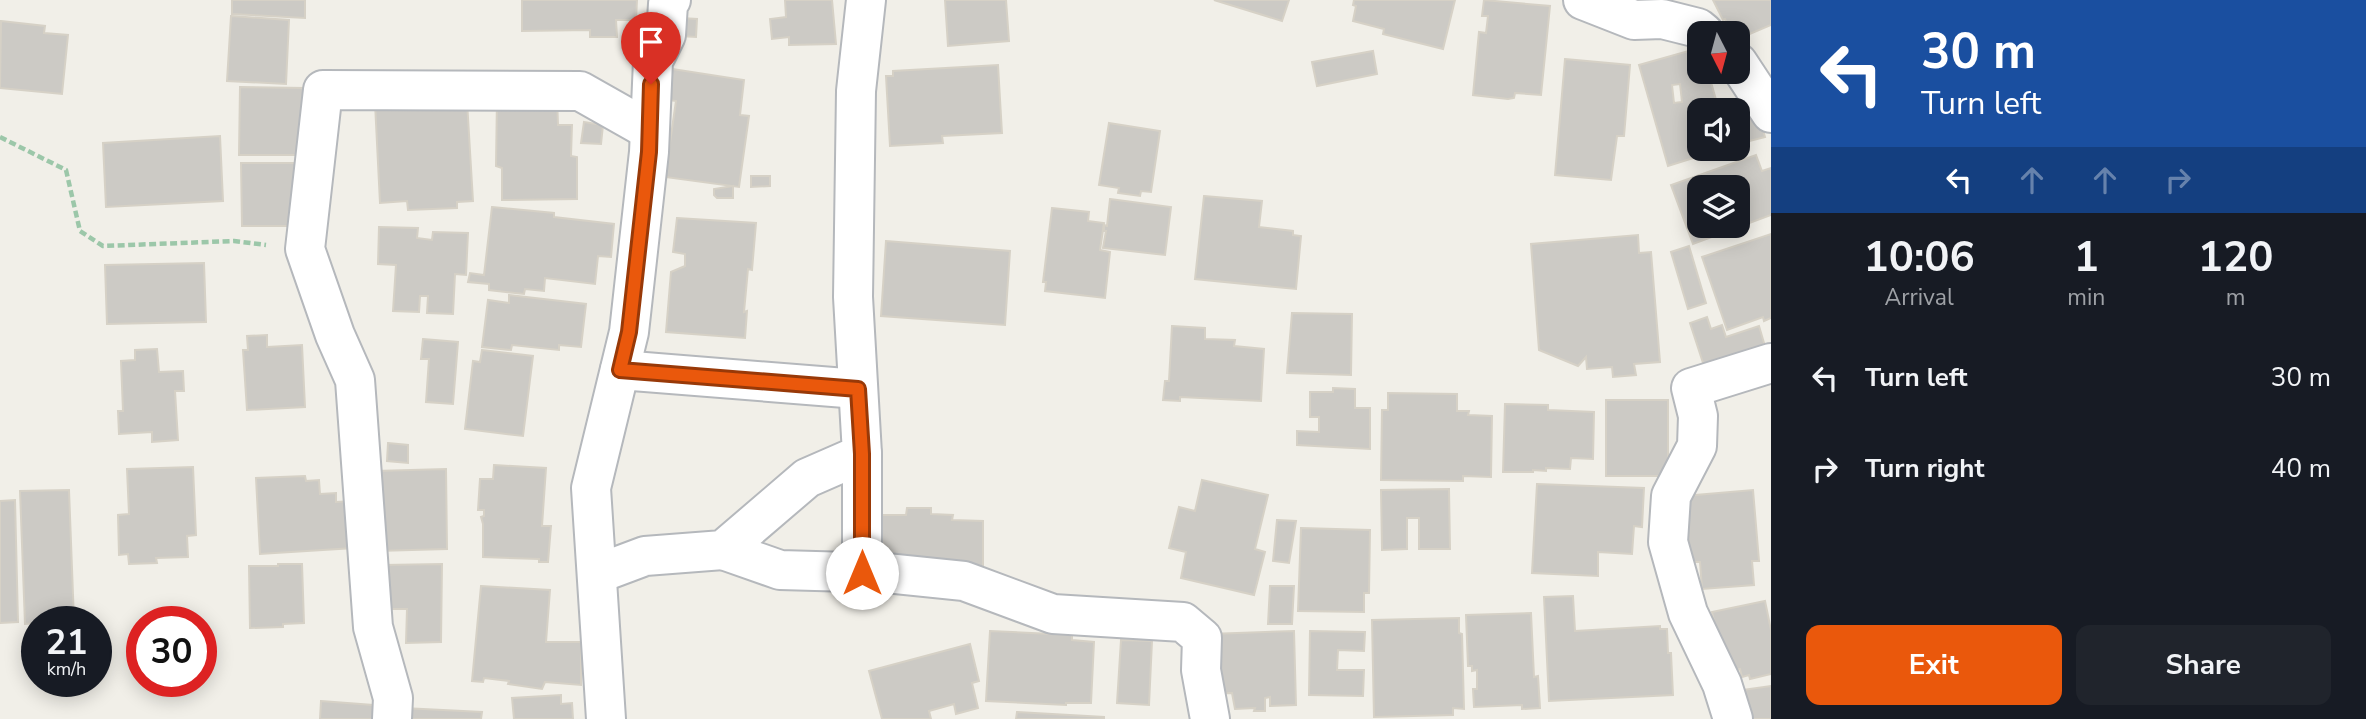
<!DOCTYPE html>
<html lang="en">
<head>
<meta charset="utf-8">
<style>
  :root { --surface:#171b24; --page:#20242c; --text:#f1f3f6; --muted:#9ea1a6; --accent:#ea580c }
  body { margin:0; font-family:"Nunito Sans",sans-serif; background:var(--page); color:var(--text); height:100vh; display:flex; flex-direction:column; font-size:26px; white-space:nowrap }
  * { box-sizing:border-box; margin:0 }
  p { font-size:23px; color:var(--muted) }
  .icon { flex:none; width:38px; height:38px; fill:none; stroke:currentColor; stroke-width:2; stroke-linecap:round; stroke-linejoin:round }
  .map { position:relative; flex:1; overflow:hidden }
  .side { display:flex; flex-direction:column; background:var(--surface); width:595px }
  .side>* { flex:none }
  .top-card { background:#1a4fa0; color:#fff; overflow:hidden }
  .needle { width:46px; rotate:174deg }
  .fabs { position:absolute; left:1687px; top:21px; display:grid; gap:14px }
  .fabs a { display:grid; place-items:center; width:63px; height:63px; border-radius:14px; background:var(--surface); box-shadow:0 4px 18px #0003; font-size:35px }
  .speed { position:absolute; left:21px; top:606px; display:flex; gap:14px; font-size:35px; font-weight:700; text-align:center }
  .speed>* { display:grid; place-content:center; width:91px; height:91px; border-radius:50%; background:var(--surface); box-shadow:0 4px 18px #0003; line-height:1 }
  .speed small { font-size:18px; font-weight:400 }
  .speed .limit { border:10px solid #d22; background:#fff; color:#111 }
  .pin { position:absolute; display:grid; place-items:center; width:60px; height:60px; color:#fff; margin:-72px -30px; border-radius:50% 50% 50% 0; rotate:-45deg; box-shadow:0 0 7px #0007 }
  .pin .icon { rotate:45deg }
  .me { position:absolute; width:77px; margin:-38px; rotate:0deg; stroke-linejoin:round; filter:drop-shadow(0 0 5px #0008) }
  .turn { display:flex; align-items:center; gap:24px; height:147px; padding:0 35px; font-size:32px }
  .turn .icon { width:91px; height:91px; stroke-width:2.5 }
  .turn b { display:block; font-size:49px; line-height:60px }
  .lanes { display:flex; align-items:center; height:66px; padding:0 35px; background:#0003; justify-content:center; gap:35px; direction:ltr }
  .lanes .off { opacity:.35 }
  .eta { display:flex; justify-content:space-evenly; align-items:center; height:119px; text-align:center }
  .eta b { font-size:42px; font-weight:700; line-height:49px }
  .button { display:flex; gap:14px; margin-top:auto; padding:14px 35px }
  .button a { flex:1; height:80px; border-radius:14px; background:var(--accent); color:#fff; font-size:28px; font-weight:700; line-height:80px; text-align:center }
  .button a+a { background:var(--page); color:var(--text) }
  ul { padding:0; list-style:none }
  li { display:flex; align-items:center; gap:21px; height:91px; padding:0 35px }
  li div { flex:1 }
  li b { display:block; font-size:26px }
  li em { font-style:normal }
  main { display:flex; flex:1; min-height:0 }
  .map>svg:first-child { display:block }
  .building { fill:#cccac5; stroke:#d6d1c6; stroke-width:2; fill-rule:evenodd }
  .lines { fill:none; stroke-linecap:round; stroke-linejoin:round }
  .street-casing { stroke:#b5b8bc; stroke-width:42 }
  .path { stroke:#9cc7a9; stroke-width:4.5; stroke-dasharray:7 3.5; stroke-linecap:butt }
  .street { stroke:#fff; stroke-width:38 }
  .route-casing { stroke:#983908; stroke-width:18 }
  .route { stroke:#ea580c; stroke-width:12 }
</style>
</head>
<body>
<main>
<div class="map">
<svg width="1771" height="719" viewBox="0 0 1771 719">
  <rect width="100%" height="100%" fill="#f1efe8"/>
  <g class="building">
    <path d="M232,0H305V18L232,14Z"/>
    <path d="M522,0H637L636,20H616L617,37H590V30L522,31Z"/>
    <path d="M785,0H832L836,44L789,45V37L772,39L770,19L786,17Z"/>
    <path d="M945,0H1006L1009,41L948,46Z"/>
    <path d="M1214,0H1289L1282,21Z"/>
    <path d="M1354,0H1455L1443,49L1383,34L1384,29L1353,21L1356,6L1353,5Z"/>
    <path d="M1484,0L1550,6L1541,95L1515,93L1514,98L1508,99L1473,95L1479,32L1486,33L1488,16H1482Z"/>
    <path d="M1713,0H1771V25L1738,39V33H1732L1725,19L1723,20Z"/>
    <path d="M231,16L289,20L286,84L227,81Z"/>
    <path d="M681,18L697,19L696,37L680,36Z"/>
    <path d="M1,21L45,26L44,33L68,35L62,94L0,88Z"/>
    <path d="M1699,48V72H1708L1719,110H1699V149H1722L1668,166L1639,65ZM1680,84L1682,102L1674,103L1672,85Z"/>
    <path d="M1373,51L1377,74L1317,86L1312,62Z"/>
    <path d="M1565,59L1630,65L1624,136H1617L1611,180L1555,175Z"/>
    <path d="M998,65L1002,133L942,136L943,143L890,146L886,76H893V71Z"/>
    <path d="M666,68L744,80L740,115L749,116L739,187L665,177L676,101L662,99Z"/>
    <path d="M240,87L305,88L304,155H239Z"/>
    <path d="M557,96L558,125H572L571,156L577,157V199L502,200V168L496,166L497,97Z"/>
    <path d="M467,101L473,201L457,202V208L408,210L407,201L380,203L375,103Z"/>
    <path d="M1738,114L1740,120L1759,115L1765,137L1738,144Z"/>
    <path d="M584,122L603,125L601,144L581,143Z"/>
    <path d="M1109,123L1160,131L1151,192L1141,191L1140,196L1118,193L1119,188L1099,185Z"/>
    <path d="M220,136L223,201L106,207L103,143Z"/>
    <path d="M1756,155L1762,171L1771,168V215L1693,244L1671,185ZM1699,187H1738V226H1699Z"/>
    <path d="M241,163H295V226H242Z"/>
    <path d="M751,176H770V186L751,187Z"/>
    <path d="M733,186V198H717L714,195V189Z"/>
    <path d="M1204,196L1262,201L1259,227L1293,231V235L1301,236L1296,289L1195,279Z"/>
    <path d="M1110,199L1171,207L1165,255L1103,248L1106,231H1104V225L1107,226Z"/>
    <path d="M492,207L554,213V217L614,224L611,257L598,256L595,284L545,278L544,291L525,289L524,294L489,290V284L468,282L470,273L484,275Z"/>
    <path d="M1052,208L1089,212L1088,221L1104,223L1100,250L1110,252L1105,298L1045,291L1046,282H1043Z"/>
    <path d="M677,218L756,223L752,270L748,269L744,312L747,311L745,338L666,332L671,272L685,266V254L673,252Z"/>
    <path d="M379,227L418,228L417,238L432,240L433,232L468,233L466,275L455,274L453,314L427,313L428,296H420L419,312L393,311L396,265L378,264Z"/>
    <path d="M1771,234V318L1764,321L1763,317L1727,330L1702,257Z"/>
    <path d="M1638,235L1639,253L1651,252L1660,362L1634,364L1636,375L1613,377L1612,367L1587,369L1586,357L1578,366L1539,350L1531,244Z"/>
    <path d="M886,241L1010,251L1005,325L881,316Z"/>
    <path d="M1689,246L1706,303L1688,309L1671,252Z"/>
    <path d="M204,263L206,322L107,324L105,265Z"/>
    <path d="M509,295L586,304L581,347L559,345V350L512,345L511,350L482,347L488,300L509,303Z"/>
    <path d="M1292,313L1352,314L1351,375L1287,373Z"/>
    <path d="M1707,317L1711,329L1722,325L1726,337L1759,326L1767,353L1706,372L1690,323Z"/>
    <path d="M1172,326L1205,328V339L1235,340L1234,346L1264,349L1261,401L1180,397V401L1163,400L1165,381H1169Z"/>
    <path d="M267,335V347L302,345L305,407L247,410L243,350H248L247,336Z"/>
    <path d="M423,339L458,342L453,404L426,402L429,359H421Z"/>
    <path d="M157,349L159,372L183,371L184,391H175L178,440L152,442V432L119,434L118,411H123L121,361L135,360V350Z"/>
    <path d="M482,350L533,356L523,436L465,429L473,361L480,362Z"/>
    <path d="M1333,388L1355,389V408H1370V449L1297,445V431L1319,432V417H1310V392H1333Z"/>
    <path d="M1388,393L1457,394V411H1469L1468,415L1492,416L1491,477L1463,476V481L1381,480L1382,410H1388Z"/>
    <rect x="1606" y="400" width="62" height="76"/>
    <path d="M1505,404L1548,405V410L1594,412L1593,459L1571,458L1570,469L1546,468V471L1533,470V472H1503Z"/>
    <path d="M388,443L408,445V463L387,461Z"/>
    <path d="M494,465L546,468L542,526H551L548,562H539V559L483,557V524L481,517L484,516V510H478L480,479H493Z"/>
    <path d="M193,467L196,535L187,536L188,557L156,558L157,563L129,564L128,554L119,555L118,515L129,514L127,469Z"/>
    <path d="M446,469L447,549L377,551L375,471Z"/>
    <path d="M305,476L306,481L319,480L320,494L336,493V502L352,501L354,548L260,554L256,478Z"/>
    <path d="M1202,480L1268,495L1255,549L1265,552L1254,595L1181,578L1186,552L1169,548L1179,507L1195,511Z"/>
    <path d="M1537,484L1644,488L1642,527L1634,526L1632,554L1598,552V576L1532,573Z"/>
    <path d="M1449,489L1450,549H1419V518H1407V549L1382,550L1381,490Z"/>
    <path d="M69,490L74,621H37V623L25,624L20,491Z"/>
    <path d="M1753,490L1759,561H1752L1754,585L1702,589L1700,562H1690L1684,496Z"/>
    <path d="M15,500L18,622L0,623V501Z"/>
    <path d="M907,508H931V514L953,515L952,520L983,521V569L883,566V544H881L882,515H906Z"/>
    <path d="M1277,520L1296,521L1289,563L1273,561Z"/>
    <path d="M1301,528L1370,530L1369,593H1364V612L1298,611Z"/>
    <path d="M278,564H302L304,623L283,624V627L250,628L249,566H278Z"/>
    <path d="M442,564L441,642L406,643L407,609H384V565Z"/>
    <path d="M481,586L550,590L546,642H581V685L545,682L542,689L508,684L509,681L484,678L483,682L472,681Z"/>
    <path d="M1270,586H1294L1292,624H1268Z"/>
    <path d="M1573,596L1575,631L1660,626V629H1667L1668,653H1671L1673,695L1549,701L1544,597Z"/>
    <path d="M1765,601L1771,630V674L1750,679L1749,675L1742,677L1740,669L1732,671L1717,636L1712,612Z"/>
    <path d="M1531,613L1534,677L1538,676L1540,708L1522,709V705L1474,707L1473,689H1477V670L1472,671V666H1468L1466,615Z"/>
    <path d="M1459,618V633L1462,634L1464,709L1453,708V715L1374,717L1372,620Z"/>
    <path d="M990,631L1072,635V640L1094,642L1091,703H1066V705L986,701Z"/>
    <path d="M1294,631L1296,705L1270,706V697L1265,698V711H1254L1255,708L1235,709L1232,693L1215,694L1210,634Z"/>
    <path d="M1310,631L1365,632L1364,651L1338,650L1337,670H1364L1363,696L1309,695Z"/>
    <path d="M1121,640L1152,641L1149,705L1117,703Z"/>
    <path d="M970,644L979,681L972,683L978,708L956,714L954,704L929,711L931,719H882L869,671Z"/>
    <path d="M1771,686V719H1746L1742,690Z"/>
    <path d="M561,695V704L572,703L573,719H514L512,698Z"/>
    <path d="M321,701L386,706V719H320Z"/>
    <path d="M403,708L482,712L481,719H403Z"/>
    <path d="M1017,712L1104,717V719H1016Z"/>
  </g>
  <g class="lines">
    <defs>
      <g id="street">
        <path d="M1583,0L1634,20L1662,19L1698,28L1704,33"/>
        <path d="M1738,63L1771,113"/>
        <path d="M620,370L858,389"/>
        <path d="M723,550L780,570L886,573L964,581L1053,614L1183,622L1202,638L1201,670L1210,719"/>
        <path d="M862,573V454"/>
        <path d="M597,574L645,556L723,550L807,478L862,454L853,297L856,91L866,0"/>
        <path d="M392,719L393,698L373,627L355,380L335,335L305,249L323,90L580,91L649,130"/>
        <path d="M606,719L591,488L629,332L649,152L653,61L666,35L668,4L671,0"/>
        <path d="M1733,719L1722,684L1688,613L1668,542L1671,496L1697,446L1698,416L1691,388L1771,363"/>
      </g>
    </defs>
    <use href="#street" class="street-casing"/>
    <path class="path" d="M0,137L66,170L80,231L103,246L234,241L266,245"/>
    <use href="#street" class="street"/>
  </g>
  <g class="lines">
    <defs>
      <path id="route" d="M651,84L649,152L629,332L620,370L858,389L862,454V573"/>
    </defs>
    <use href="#route" class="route-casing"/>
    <use href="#route" class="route"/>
  </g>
</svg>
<div class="fabs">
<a><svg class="needle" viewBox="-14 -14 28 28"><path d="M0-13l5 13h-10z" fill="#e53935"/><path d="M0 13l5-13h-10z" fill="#9ea1a6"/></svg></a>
<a><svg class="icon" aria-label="sound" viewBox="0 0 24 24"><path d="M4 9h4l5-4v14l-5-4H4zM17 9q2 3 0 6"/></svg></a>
<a><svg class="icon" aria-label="layers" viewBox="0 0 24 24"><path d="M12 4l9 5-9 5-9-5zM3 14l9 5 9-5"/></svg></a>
</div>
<div class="speed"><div>21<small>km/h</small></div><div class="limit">30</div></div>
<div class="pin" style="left:651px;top:84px;background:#d93025"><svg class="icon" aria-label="arrive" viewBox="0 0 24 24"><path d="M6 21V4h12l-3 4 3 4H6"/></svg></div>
<svg class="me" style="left:862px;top:573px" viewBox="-20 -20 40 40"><circle r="19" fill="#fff"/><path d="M0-13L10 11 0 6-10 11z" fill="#ea580c"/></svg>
</div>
<section class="side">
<div class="top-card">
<div class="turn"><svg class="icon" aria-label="left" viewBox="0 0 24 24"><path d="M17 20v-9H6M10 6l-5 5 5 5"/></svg><div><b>30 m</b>Turn left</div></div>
<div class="lanes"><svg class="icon" aria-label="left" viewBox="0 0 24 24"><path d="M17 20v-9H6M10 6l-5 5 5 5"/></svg><svg class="icon off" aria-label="ahead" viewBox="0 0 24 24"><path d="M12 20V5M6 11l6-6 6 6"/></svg><svg class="icon off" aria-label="ahead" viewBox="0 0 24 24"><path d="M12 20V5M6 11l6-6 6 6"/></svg><svg class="icon off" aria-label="right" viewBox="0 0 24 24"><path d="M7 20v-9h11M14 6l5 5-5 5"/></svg></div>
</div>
<div class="eta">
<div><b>10:06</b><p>Arrival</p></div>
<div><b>1</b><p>min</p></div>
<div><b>120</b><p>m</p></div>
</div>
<ul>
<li><svg class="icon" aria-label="left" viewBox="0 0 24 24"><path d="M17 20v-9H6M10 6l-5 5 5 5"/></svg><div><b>Turn left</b></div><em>30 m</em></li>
<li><svg class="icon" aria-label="right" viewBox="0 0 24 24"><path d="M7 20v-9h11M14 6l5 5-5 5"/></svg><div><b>Turn right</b></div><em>40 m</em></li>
</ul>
<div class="button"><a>Exit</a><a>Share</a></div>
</section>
</main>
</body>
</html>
